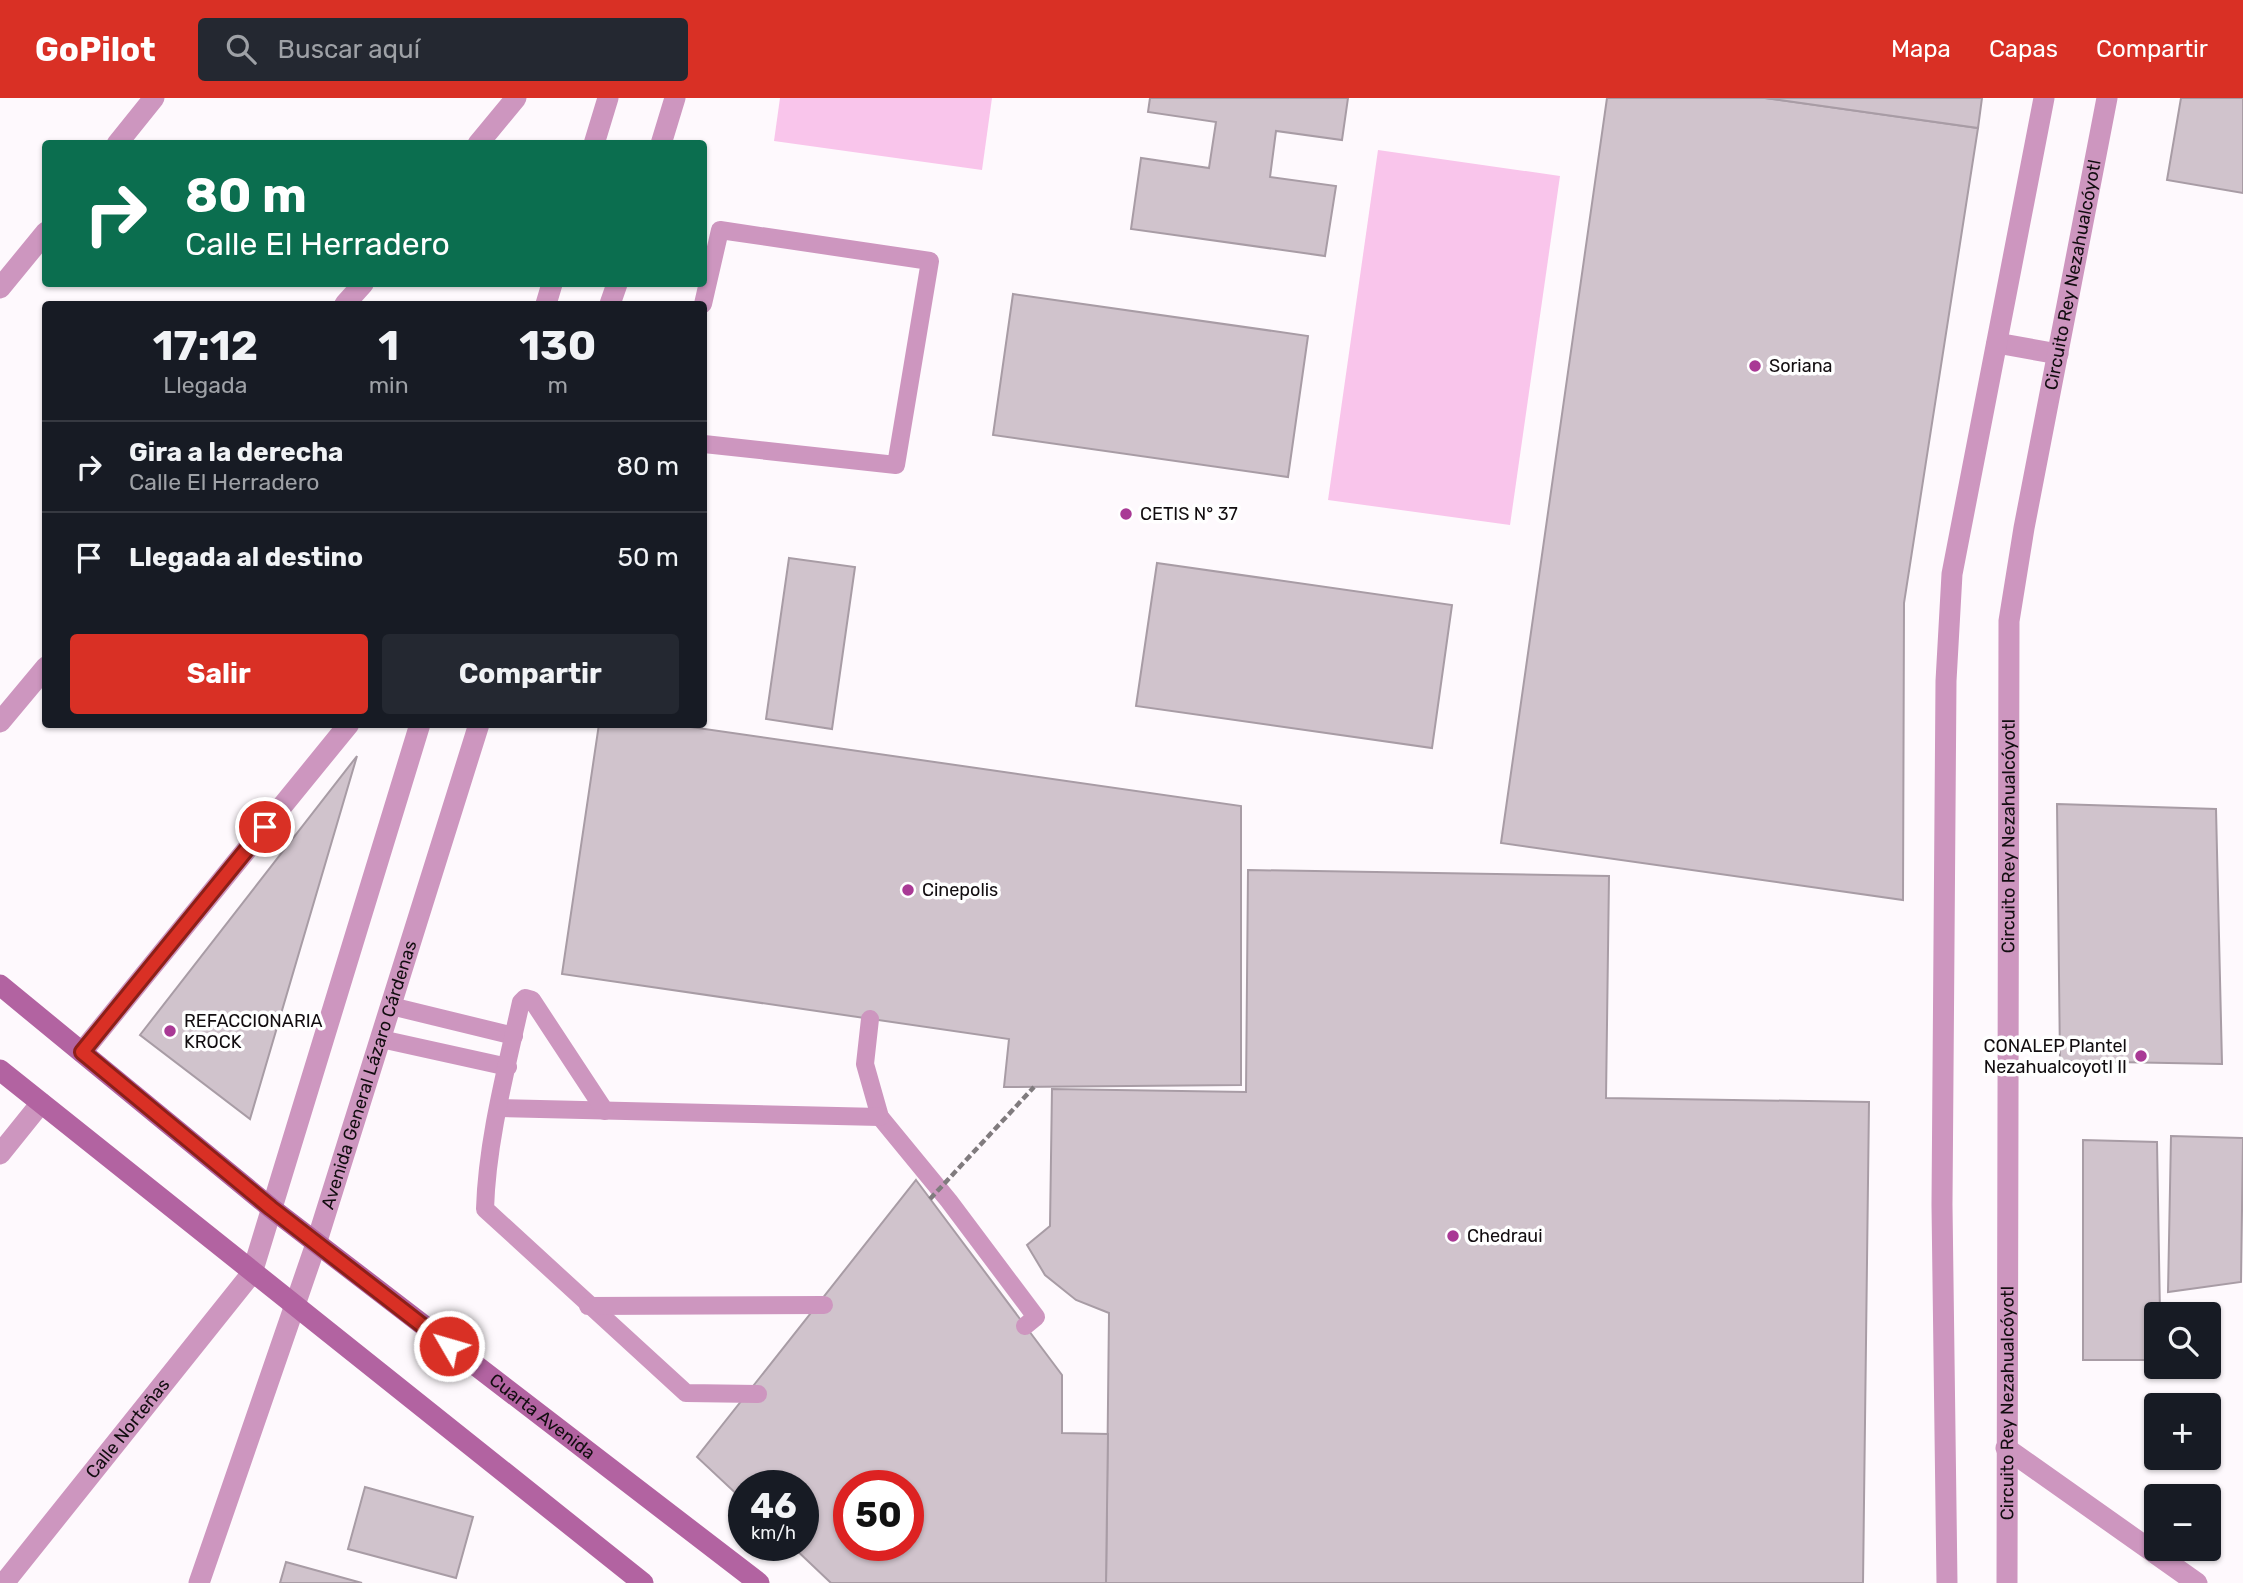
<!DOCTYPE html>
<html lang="es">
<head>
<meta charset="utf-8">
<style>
  :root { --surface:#171b24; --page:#242831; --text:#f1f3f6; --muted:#9ea1a6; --line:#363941; --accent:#d93025 }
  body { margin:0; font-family:Rubik,sans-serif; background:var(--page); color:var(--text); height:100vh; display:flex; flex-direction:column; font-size:26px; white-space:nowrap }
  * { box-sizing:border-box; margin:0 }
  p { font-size:23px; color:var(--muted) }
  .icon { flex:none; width:38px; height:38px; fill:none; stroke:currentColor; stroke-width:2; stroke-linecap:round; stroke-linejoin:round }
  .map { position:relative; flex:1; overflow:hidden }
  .panel { position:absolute; left:42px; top:203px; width:665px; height:427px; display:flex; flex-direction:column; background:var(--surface); border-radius:7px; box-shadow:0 2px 5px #0004 }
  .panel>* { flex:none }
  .top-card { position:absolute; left:42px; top:42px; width:665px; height:147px; border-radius:7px; box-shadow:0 2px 5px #0004; background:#0b6e4f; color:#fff; overflow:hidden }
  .buttons { position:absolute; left:2144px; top:1204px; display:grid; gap:14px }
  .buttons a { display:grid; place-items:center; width:77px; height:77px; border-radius:7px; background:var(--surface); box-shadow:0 2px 5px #0004; font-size:35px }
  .speed { position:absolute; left:728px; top:1372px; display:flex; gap:14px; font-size:35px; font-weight:700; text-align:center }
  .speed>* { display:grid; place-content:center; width:91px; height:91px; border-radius:50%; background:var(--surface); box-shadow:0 2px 5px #0004; line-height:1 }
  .speed small { font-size:18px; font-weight:400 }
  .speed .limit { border:10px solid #d22; background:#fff; color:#111 }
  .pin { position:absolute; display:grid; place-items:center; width:60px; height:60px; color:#fff; margin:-30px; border:4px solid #fff; border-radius:50%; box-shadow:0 2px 7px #0007 }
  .me { position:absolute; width:77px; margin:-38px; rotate:308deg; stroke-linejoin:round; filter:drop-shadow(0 0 5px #0008) }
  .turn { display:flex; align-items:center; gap:24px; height:147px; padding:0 28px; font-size:32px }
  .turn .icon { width:91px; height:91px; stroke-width:2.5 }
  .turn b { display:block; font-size:49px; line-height:60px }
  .eta { display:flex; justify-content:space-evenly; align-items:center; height:119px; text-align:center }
  .eta b { font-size:42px; font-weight:700; line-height:49px }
  .cta { display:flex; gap:14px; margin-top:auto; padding:14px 28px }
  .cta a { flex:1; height:80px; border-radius:7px; background:var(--accent); color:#fff; font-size:28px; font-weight:700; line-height:80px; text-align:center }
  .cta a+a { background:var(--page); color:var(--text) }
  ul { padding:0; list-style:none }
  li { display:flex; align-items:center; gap:21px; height:91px; padding:0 28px; border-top:2px solid var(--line) }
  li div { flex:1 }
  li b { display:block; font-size:26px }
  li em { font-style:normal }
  header { display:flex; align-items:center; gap:42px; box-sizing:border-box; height:98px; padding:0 35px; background:var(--accent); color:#fff }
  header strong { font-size:33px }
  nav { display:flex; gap:38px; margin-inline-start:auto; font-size:24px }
  .search { width:490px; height:63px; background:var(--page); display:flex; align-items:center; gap:18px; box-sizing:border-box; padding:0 24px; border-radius:7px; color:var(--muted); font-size:26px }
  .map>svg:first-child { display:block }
  .green { fill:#f9c5eb }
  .building { fill:#d0c3cc; stroke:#a89ca5; stroke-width:2; fill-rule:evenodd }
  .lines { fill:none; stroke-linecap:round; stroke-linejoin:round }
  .service { stroke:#cd96bf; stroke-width:18 }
  .minor { stroke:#cd96bf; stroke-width:21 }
  .tertiary { stroke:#cd96bf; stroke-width:21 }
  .secondary { stroke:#b263a1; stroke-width:21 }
  .path-bridge { stroke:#807b7e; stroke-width:4.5; stroke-dasharray:7 3.5; stroke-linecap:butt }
  .route-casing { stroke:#8d1f18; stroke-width:18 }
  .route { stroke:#d93025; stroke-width:12 }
  .poi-dot { fill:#a93995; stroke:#fff; stroke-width:2.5 }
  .labels { text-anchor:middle; stroke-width:7; stroke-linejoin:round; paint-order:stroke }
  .street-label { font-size:18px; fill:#120d10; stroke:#fff }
  .poi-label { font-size:18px; fill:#120d10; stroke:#fff; text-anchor:start }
</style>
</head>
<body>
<header>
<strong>GoPilot</strong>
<div class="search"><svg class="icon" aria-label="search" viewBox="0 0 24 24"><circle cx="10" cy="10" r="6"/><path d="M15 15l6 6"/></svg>Buscar aquí</div>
<nav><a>Mapa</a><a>Capas</a><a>Compartir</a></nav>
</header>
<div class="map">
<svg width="2243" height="1485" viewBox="0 0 2243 1485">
  <rect width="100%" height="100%" fill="#fef9fd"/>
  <g class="green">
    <path d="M780,0H992L982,72L774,43Z"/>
    <path d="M1378,52L1560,78L1510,427L1328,402Z"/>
  </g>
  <g class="building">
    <path d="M1150,0H1348L1342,42L1276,33L1270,79L1336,88L1325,158L1131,131L1141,60L1209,70L1216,24L1148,14Z"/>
    <path d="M1607,0H1765L1978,30L1904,505L1903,802L1501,745Z"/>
    <path d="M1765,0H1982L1978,30Z"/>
    <path d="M2181,0H2243V95L2167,82Z"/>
    <path d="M1013,196L1308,238L1288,379L993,337Z"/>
    <path d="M789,460L855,469L832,631L766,621Z"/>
    <path d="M1157,465L1452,507L1432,650L1136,608Z"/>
    <path d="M599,626H670L1241,708V987L1004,989L1009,941L562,876Z"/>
    <path d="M357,658L250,1021L140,937Z"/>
    <path d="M2057,706L2216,711L2222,966L2060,963Z"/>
    <path d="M1248,772L1609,778L1606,1000L1869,1004L1863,1485H1106L1109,1215L1076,1202L1045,1177L1027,1147L1050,1128L1052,991L1246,994Z"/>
    <path d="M2171,1038L2243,1040L2241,1184L2168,1194Z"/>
    <path d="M2083,1042L2157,1044L2160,1216H2156V1262H2083Z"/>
    <path d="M916,1082L1062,1277V1335L1108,1336L1106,1485H831L791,1447H803V1388H744V1403L697,1359ZM849,1388H908V1447H849Z"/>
    <path d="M365,1389L473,1419L456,1480L348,1451Z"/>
    <path d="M286,1464L362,1485H280Z"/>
  </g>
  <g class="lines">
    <g class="service">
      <path d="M703,206L720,132L930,163L896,367L704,346"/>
      <path d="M391,908L514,938"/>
      <path d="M870,921L865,966L880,1019L949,1103L1036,1219L1025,1228"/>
      <path d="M381,941L508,969"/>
      <path d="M500,1010L880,1019"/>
      <path d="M605,1013L532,902L525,900L521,904C506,972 487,1043 485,1111L686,1295L758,1296"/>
      <path d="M588,1208L824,1207"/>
    </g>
    <g class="minor">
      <path d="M117,46L154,0"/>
      <path d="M478,46L516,0"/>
      <path d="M0,190L46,134"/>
      <path d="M345,206L363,186"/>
      <path d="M1997,245L2058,256"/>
      <path d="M0,624L46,569"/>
      <path d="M82,954L349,626"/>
      <path d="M0,1056L41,1005"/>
      <path d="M2006,1350L2197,1485"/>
      <path d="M1947,1485L1942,1107L1946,583L1952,476L2044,0"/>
      <path id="s1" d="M2007,1485L2009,523L2024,430L2107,0"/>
    </g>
    <g class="tertiary">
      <path d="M594,46L608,0"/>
      <path d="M661,46L675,0"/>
      <path d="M546,206L552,186"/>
      <path d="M610,206L617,186"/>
      <path id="s2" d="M4,1485L252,1175L420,626"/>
      <path id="s3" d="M199,1485L316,1146L479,626"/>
    </g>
    <g class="secondary">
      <path id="s4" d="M0,887L271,1110L759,1485"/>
      <path d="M0,972L643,1485"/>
    </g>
    <path class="path-bridge" d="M930,1101L1034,989"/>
  </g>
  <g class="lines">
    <defs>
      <path id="route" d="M265,729L82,954L271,1110L449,1248"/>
    </defs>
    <use href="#route" class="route-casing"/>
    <use href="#route" class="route"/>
  </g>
  <g class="poi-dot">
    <circle cx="1755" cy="268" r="7"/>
    <circle cx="1126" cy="416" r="7"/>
    <circle cx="908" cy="792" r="7"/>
    <circle cx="170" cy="933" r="7"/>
    <circle cx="2141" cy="958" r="7"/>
    <circle cx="1453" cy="1138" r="7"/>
  </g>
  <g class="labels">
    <g class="street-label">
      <text dy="6" stroke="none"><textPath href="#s1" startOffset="1314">Circuito Rey Nezahualcóyotl</textPath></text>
      <text dy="6" stroke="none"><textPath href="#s1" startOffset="747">Circuito Rey Nezahualcóyotl</textPath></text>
      <text dy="6" stroke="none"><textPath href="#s3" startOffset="536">Avenida General Lázaro Cárdenas</textPath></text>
      <text dy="6" stroke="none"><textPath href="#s1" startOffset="180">Circuito Rey Nezahualcóyotl</textPath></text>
      <text dy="6" stroke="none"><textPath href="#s4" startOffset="693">Cuarta Avenida</textPath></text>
      <text dy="6" stroke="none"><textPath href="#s2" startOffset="198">Calle Norteñas</textPath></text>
    </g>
    <g class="poi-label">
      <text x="1769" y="274">Soriana</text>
      <text x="1140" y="422">CETIS N° 37</text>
      <text x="922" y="798">Cinepolis</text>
      <text x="184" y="929">REFACCIONARIA<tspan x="184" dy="21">KROCK</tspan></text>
      <text x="2127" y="954" text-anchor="end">CONALEP Plantel<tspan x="2127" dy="21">Nezahualcoyotl II</tspan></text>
      <text x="1467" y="1144">Chedraui</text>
    </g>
  </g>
</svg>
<div class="buttons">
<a><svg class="icon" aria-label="search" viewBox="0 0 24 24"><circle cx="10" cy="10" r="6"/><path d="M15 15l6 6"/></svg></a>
<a>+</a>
<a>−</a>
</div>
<div class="speed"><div>46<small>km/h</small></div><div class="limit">50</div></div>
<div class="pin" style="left:265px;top:729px;background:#d93025"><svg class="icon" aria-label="arrive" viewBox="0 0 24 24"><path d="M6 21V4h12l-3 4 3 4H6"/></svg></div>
<svg class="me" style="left:449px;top:1248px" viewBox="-20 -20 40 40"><circle r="17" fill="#d93025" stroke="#fff" stroke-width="3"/><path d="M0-11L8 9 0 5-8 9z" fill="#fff"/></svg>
<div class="top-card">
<div class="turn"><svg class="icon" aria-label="right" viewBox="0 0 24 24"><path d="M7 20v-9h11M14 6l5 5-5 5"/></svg><div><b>80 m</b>Calle El Herradero</div></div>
</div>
<section class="panel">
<div class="eta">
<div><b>17:12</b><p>Llegada</p></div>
<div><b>1</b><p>min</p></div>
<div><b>130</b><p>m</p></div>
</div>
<ul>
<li><svg class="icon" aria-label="right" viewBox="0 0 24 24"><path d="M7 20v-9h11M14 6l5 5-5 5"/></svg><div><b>Gira a la derecha</b><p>Calle El Herradero</p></div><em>80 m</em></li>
<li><svg class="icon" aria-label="arrive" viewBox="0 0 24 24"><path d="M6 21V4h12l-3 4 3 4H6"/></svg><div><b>Llegada al destino</b></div><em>50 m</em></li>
</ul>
<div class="cta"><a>Salir</a><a>Compartir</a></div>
</section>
</div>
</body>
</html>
